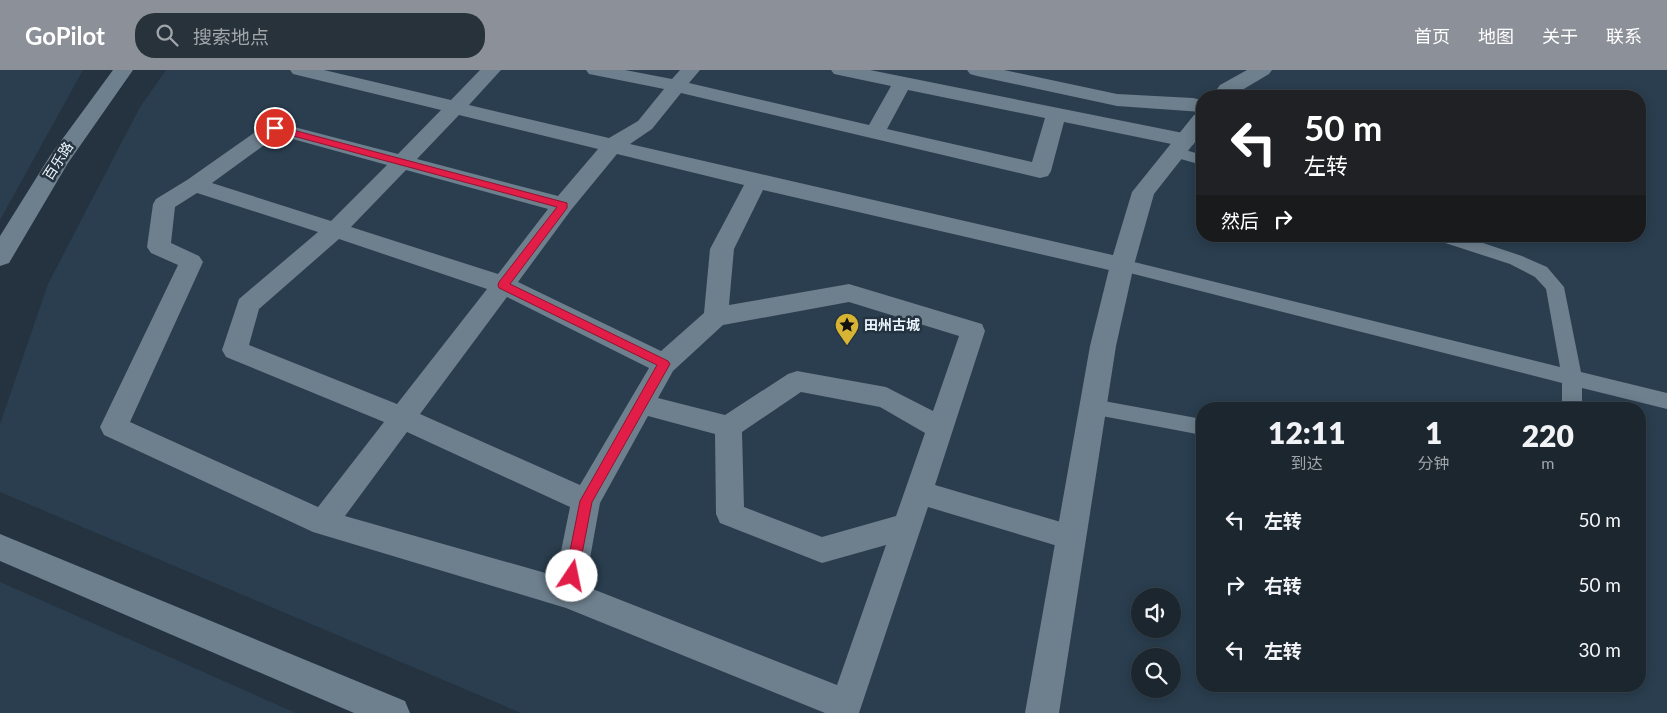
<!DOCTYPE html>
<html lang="zh">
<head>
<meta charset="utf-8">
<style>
  :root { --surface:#1b262f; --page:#28323b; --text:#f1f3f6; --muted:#a0a5aa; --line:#39434b; --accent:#8c9099 }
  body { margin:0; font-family:Lato,"Noto Sans SC",sans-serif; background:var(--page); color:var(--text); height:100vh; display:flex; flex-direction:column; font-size:19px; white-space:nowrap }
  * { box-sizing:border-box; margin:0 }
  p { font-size:16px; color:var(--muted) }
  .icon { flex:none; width:28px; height:28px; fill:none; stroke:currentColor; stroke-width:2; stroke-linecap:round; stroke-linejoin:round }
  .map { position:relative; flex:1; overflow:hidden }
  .sheet { position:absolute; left:1196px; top:332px; width:450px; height:290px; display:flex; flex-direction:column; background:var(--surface); border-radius:20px; box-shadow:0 2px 12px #0003,0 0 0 1px var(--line) }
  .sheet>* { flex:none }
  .top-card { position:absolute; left:1196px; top:20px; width:450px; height:152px; border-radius:20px; box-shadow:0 2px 12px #0003,0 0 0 1px var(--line); background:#202124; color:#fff; overflow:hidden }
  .fabs { position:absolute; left:1131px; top:518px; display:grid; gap:10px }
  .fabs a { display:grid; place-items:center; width:50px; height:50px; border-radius:50%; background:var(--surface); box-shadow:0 2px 12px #0003,0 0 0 1px var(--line); font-size:25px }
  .pin { position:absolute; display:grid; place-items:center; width:42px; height:42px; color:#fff; margin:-21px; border:2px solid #fff; border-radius:50%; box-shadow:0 1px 5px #0007 }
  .me { position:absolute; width:55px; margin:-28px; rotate:11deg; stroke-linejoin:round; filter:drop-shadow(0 0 4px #0008) }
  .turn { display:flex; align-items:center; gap:18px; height:105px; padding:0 25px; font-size:22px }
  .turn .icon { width:65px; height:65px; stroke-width:2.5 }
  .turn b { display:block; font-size:35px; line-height:42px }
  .then { display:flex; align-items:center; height:48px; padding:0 25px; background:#0003; gap:10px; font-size:19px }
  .eta { display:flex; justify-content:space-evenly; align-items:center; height:85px; text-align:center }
  .eta b { font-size:30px; font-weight:800; line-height:35px }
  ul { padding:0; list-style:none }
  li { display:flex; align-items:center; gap:15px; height:65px; padding:0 25px }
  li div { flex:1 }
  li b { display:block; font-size:19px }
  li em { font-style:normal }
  header { display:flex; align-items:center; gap:30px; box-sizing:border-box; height:70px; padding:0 25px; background:var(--accent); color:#fff }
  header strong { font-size:24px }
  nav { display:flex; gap:28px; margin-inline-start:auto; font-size:18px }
  .search { width:350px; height:45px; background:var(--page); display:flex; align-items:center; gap:12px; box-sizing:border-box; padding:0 18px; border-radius:20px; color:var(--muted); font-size:19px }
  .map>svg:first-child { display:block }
  .built { fill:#2a3e4f; fill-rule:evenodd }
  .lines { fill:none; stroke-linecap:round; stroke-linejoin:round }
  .pedestrian { fill:#6e7f8d; fill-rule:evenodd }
  .minor { fill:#6e7f8d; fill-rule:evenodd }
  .tertiary { fill:#6e7f8d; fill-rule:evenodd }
  .route { fill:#e11d48; stroke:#92132f }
  .labels { text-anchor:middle; stroke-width:5; stroke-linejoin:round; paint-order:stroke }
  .street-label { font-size:14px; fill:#ecf6fe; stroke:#24333f }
  .poi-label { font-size:14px; font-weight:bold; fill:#ecf6fe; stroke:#24333f; text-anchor:start }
</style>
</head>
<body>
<header>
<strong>GoPilot</strong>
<div class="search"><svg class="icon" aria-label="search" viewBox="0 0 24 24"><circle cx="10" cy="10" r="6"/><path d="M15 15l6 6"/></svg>搜索地点</div>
<nav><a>首页</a><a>地图</a><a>关于</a><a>联系</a></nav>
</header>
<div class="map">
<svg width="1667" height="643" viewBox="0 0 1667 643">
  <rect width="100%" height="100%" fill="#24333f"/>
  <g class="built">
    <path d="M0,0H83L0,150Z"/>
    <path d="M166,0H1667V643H521L0,422V354L48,214L140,37ZM1202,26H1640V166H1202ZM1202,339H1640V616H1202ZM1140,526H1172V559H1140ZM1140,586H1172V619H1140Z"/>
    <path d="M0,512L296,643H0Z"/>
  </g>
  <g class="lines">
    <g class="pedestrian">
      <path d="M1176,77L1202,85V95L1170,86L1168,82L1170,78Z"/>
      <path d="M1433,166H1462L1522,186L1547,197L1564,217L1581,302L1667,323V339L1582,318V339H1562V313L1122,201L1116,200L1113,195L1116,190L1122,189L1560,297L1546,219L1535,207L1510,194L1436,170Z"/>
      <path d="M1093,329L1202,349V365L1086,343L1083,337L1086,331Z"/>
    </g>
    <g class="minor">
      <path d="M290,0H324L451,30L480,0H501L469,35L609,68L638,51L664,19L589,4L586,0H625L672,9L680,0H700L689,13L869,55L891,16L834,4L831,0H870L1193,65L1196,70L1193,75L1186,77L1064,52L1051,101L1048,106L1040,108L681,23L652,59L630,74L1130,189L1134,195L1130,201L1122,203L763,120L734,179L729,235L849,214L982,254L985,261L935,415L1081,458L1086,467L1081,476L1071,480L928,437L859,643H825L566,538L313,462L104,365L100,357L178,195L151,183L147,177L153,134L156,129L187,110L268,53L275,52L398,84L441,40L293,4ZM908,20L1045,48L1032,92L887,59ZM459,45L598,79L558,126L417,89ZM278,65L387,95L331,151L212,113ZM617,84L744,115L710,179L704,243L661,281L518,212L571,140ZM406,100L548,139L498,204L351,157ZM197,123L318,162L239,229L222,280L226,287L384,352L318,437L130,352L203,192L199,186L171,173L175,137ZM339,169L487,219L397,334L249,275L259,239ZM507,227L649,298L580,415L420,344ZM849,232L959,266L933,341L886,317L797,301L788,304L725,345L658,328L673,301L723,255ZM801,322L880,337L925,363L896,446L822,467L744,437L742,362ZM648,346L715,364L716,444L720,453L822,493L886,475L837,615L585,516L600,433ZM407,362L570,437L556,506L345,446Z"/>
      <path d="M967,0H1004L1117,24L1193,28L1202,30V42L1117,36L977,6L970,4Z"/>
      <path d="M0,464L405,631L410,643H354L0,491Z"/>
    </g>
    <g class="tertiary">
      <path d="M113,0H133L68,93L9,193L0,196V166L50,86Z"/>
      <path d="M1247,0H1272L1269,4L1232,26H1212L1220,15Z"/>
      <path d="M1202,43V63L1154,124L1134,195L1116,276L1059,643H1025L1090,276L1110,195L1132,122L1194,45Z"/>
    </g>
  </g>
  <path class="route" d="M271,56H278L567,133V138L510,214L668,291L670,294L592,432L577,510L572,512L567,510L565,506L580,431L657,295L499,218L498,215L499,212L557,137L271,60Z"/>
  <defs>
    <symbol id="sight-pin" viewBox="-11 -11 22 30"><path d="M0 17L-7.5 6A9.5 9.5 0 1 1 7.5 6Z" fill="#d7b434" stroke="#24333f"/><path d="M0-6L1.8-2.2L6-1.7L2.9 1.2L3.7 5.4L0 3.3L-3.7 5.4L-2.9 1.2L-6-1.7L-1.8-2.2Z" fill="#111"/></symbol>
  </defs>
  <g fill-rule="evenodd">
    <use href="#sight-pin" x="833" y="241" width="28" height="38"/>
  </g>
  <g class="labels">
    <g class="street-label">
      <text transform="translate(58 91) rotate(-57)" y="5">百乐路</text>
    </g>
    <g class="poi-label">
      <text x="864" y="260">田州古城</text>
    </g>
  </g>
</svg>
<div class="fabs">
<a><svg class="icon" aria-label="sound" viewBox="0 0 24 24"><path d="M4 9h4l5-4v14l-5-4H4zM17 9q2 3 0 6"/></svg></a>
<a><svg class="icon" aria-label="search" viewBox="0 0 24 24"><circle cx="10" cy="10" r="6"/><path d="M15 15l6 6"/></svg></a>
</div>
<div class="pin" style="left:275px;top:58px;background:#d93025"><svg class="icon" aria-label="arrive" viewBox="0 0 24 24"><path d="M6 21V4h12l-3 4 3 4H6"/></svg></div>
<svg class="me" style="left:572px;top:506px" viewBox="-20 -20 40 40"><circle r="19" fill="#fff"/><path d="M0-13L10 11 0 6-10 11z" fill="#e11d48"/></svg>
<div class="top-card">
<div class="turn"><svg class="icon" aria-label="left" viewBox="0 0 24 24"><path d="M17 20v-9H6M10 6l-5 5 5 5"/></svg><div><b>50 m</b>左转</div></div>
<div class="then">然后<svg class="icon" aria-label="right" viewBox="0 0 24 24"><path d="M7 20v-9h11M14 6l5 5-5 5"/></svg></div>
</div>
<section class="sheet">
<div class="eta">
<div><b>12:11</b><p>到达</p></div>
<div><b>1</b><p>分钟</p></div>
<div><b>220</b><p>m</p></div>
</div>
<ul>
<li><svg class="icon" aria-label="left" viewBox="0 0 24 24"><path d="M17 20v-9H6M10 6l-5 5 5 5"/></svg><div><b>左转</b></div><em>50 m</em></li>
<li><svg class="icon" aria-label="right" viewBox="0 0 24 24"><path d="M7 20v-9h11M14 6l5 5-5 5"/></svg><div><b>右转</b></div><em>50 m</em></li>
<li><svg class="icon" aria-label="left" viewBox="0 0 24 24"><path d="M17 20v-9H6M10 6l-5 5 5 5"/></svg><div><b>左转</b></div><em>30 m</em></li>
</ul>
</section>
</div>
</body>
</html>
